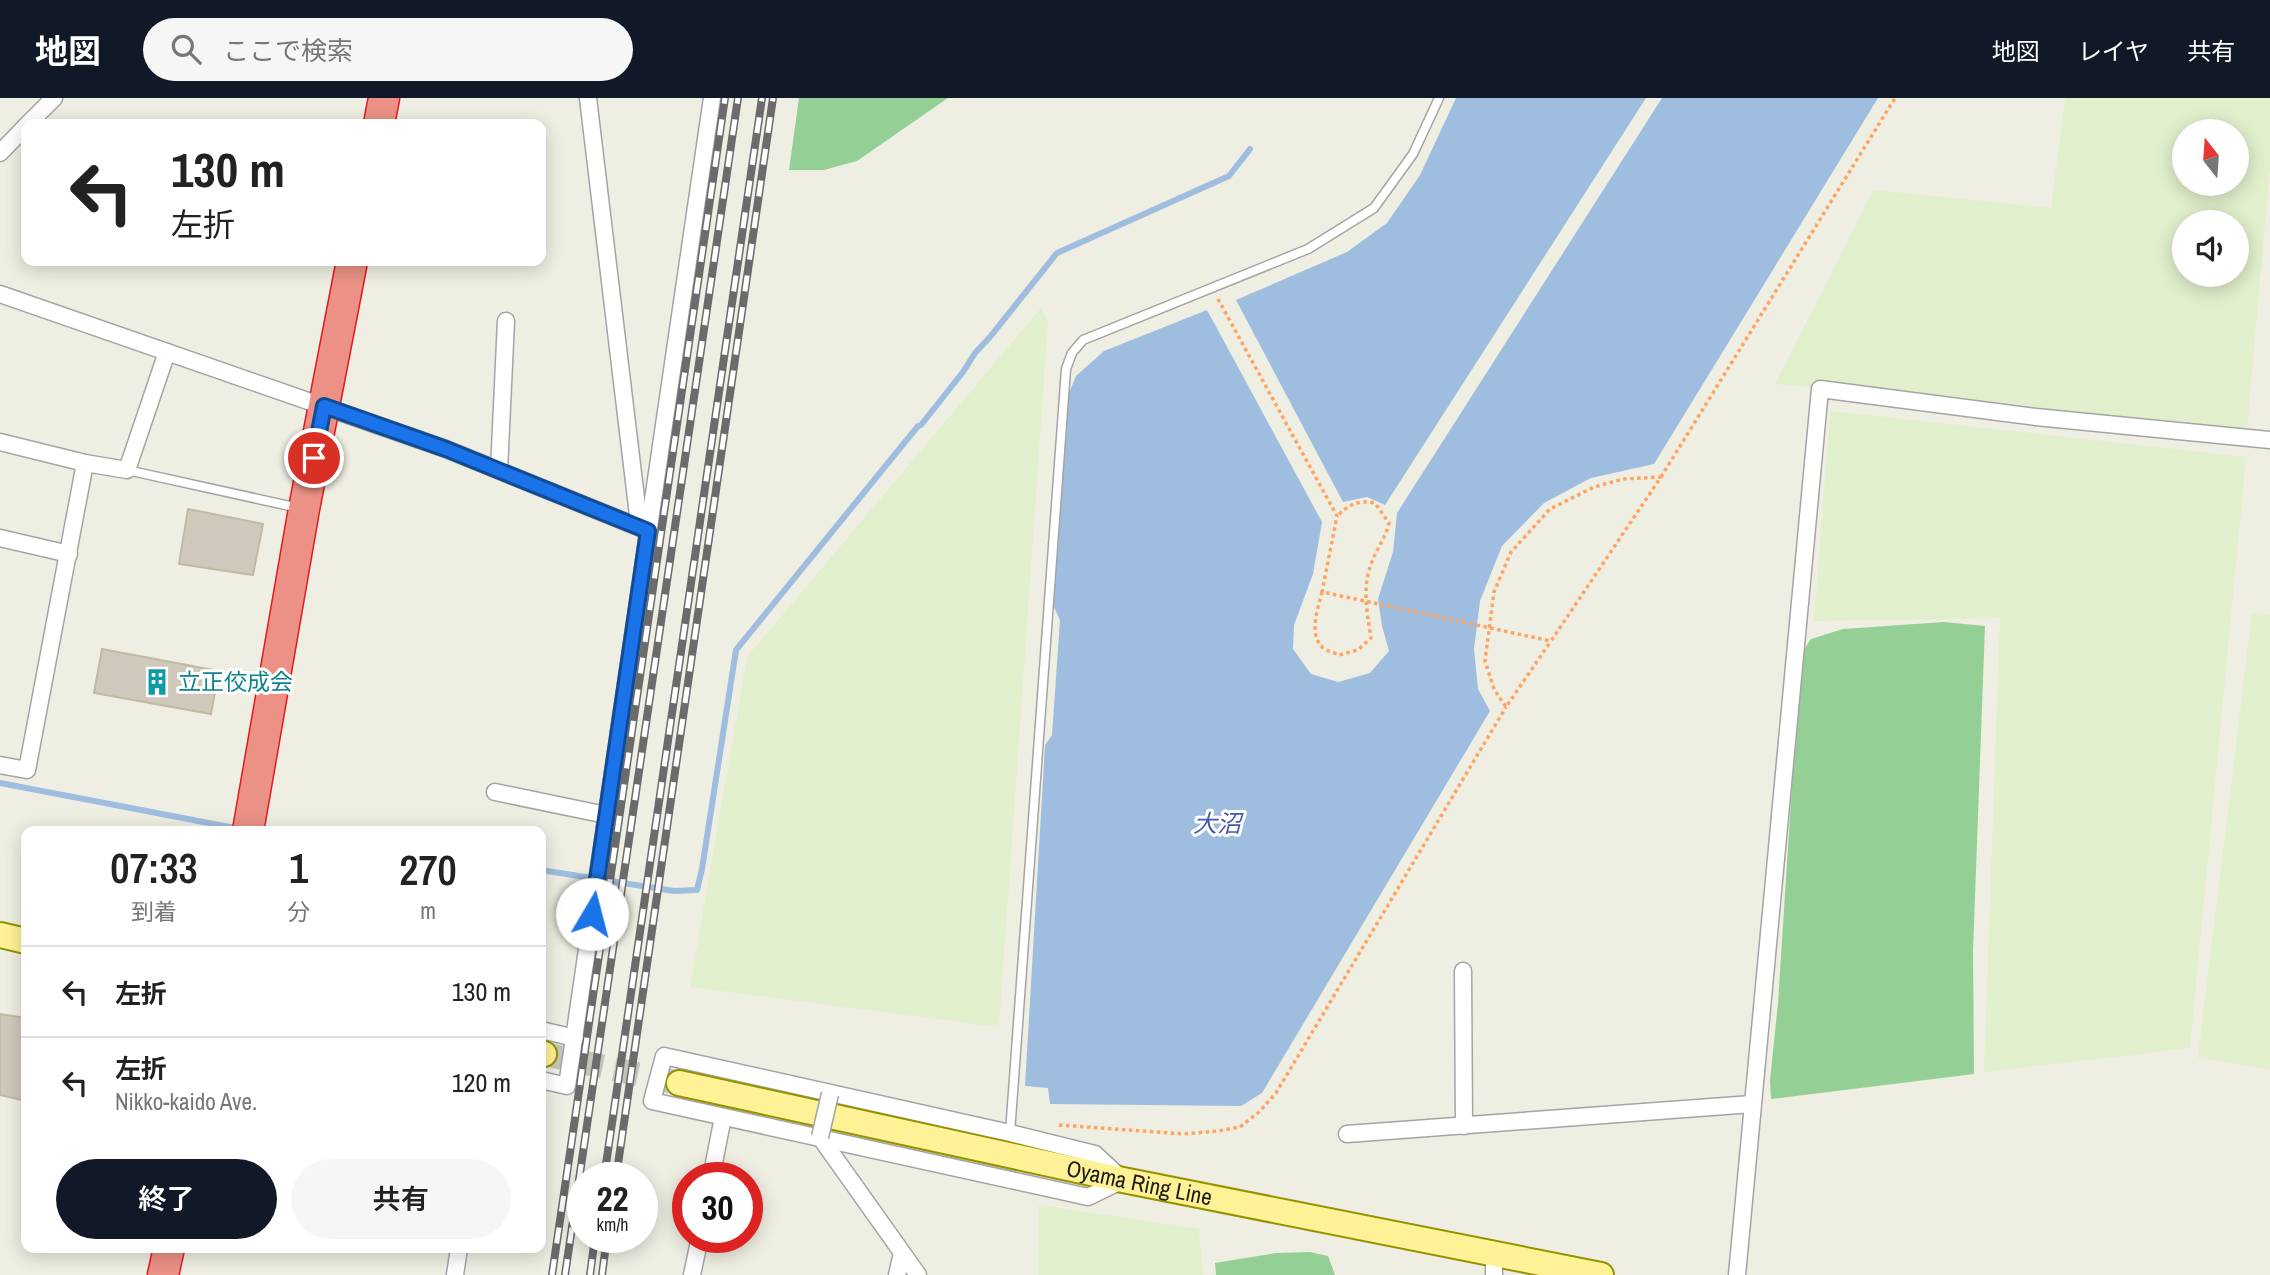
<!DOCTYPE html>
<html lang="ja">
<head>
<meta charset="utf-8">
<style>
  :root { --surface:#fff; --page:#f6f6f6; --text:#222; --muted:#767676; --line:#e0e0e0; --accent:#111827 }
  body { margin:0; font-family:"Archivo Narrow","Noto Sans JP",sans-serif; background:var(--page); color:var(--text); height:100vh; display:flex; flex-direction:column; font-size:26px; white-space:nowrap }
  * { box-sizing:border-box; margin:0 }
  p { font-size:23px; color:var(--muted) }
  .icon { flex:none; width:38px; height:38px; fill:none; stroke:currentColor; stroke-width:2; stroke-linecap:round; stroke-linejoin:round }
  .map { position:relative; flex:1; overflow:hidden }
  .panel { position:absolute; left:21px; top:728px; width:525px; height:427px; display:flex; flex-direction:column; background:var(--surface); border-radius:14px; box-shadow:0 4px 18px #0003 }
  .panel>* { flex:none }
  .guide { position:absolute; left:21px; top:21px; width:525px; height:147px; border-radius:14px; box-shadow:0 4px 18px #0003; background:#fff; color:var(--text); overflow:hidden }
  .needle { width:46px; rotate:343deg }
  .controls { position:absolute; left:2172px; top:21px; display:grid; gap:14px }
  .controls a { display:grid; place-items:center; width:77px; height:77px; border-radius:50%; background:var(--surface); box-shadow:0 4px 18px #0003; font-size:35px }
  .speed { position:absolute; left:567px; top:1064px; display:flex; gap:14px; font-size:35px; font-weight:700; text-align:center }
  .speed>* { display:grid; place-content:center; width:91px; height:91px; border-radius:50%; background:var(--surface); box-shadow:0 4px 18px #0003; line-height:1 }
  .speed small { font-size:18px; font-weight:400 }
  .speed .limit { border:10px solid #d22; background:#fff; color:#111 }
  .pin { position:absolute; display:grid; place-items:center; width:60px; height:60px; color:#fff; margin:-30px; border:4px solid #fff; border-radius:50%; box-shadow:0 2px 7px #0007 }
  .me { position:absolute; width:77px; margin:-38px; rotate:8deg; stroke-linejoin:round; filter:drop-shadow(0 0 5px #0008) }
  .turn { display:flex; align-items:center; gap:24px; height:147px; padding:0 35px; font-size:32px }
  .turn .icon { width:91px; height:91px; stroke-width:2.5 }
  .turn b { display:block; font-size:49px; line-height:60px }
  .eta { display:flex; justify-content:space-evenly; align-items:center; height:119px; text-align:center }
  .eta b { font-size:42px; font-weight:600; line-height:49px }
  .cta { display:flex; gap:14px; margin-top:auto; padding:14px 35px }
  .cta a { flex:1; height:80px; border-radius:42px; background:var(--accent); color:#fff; font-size:28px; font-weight:600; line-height:80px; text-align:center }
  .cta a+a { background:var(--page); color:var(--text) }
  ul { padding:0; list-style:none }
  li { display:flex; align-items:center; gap:21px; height:91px; padding:0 35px; border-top:2px solid var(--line) }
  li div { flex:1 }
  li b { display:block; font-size:26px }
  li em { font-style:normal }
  header { display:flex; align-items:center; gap:42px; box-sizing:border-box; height:98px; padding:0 35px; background:var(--accent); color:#fff }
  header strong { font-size:33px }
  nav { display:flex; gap:38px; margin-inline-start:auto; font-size:24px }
  .search { width:490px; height:63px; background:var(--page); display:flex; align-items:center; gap:18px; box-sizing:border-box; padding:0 24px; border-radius:38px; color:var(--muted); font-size:26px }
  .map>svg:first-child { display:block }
  .farmland { fill:#e1efcc; fill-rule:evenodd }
  .forest { fill:#94d095 }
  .water { fill:#9fbddf }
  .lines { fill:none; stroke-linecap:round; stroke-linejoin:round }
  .stream { stroke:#9fbddf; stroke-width:6 }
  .building { fill:#cec9bb; stroke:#c1b9a3; stroke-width:2 }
  .primary-tunnel { stroke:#c5c4bb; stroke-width:24; stroke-dasharray:24 12; stroke-linecap:butt }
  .lane-casing { stroke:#a4a4a4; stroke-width:11 }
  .street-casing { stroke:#a4a4a4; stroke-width:19 }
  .primary-casing { stroke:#959200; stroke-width:28 }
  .highway-casing { stroke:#e01b22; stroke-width:33 }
  .path { stroke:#ffa362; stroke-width:3.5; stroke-dasharray:3.5 3.5; stroke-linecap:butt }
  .lane { stroke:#fff; stroke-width:8 }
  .street { stroke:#fff; stroke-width:16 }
  .primary { stroke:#fff296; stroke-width:24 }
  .highway { stroke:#eb9185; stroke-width:30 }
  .rail-casing { stroke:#6b6b6b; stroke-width:8 }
  .rail { stroke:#fff; stroke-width:5; stroke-dasharray:16; stroke-linecap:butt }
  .street-bridge-casing { stroke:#a4a4a4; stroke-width:19; stroke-linecap:butt }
  .street-bridge { stroke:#fff; stroke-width:16 }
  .route-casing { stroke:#114b97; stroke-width:18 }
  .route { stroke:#1a73e8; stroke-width:12 }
  .labels { text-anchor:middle; stroke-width:6; stroke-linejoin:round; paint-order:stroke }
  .culture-label { font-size:23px; fill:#0d838f; stroke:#fff; text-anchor:start }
  .street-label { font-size:23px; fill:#1d1d1d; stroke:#fff }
  .water-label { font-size:24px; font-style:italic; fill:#4559b0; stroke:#fff }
</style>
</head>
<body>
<header>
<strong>地図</strong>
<div class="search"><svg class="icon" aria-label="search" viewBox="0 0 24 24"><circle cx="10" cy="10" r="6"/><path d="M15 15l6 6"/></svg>ここで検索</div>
<nav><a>地図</a><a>レイヤ</a><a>共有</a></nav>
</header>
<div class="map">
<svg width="2270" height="1177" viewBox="0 0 2270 1177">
  <rect width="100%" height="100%" fill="#efeee2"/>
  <g class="farmland">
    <path d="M2065,0H2270V69L2247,330L1775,286L1873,92L2051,110ZM2184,33H2236V86H2184ZM2184,124H2236V177H2184Z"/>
    <path d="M1041,210L1048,224L999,929L690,889L747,559Z"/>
    <path d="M1830,313L2246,359L2190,950L1984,974L2000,520L1814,523Z"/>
    <path d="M2252,515L2270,517V972L2198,959Z"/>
    <path d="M1039,1107L1199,1131L1203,1177H1038Z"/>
  </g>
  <g class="forest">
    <path d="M799,0H948L857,63L824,72H789Z"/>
    <path d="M1944,524L1985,528L1973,853L1974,976L1771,1001L1770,982L1778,905L1798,594L1805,550L1811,541L1843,531Z"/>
    <path d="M1310,1154L1328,1158L1335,1177H1216L1215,1165L1276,1155Z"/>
  </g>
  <g class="water">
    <path d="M1456,0H1646L1385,407L1367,399L1343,404L1236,202L1347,154L1387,125L1420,77Z"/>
    <path d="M1662,0H1878L1654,366L1591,380L1544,405L1502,448L1480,503L1474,551L1478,591L1490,613L1262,995L1241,1008L1050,1006L1048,990L1025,988L1045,647L1052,637L1060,522L1053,507L1064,307L1076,278L1104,253L1207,212L1322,424L1313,476L1294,527L1293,551L1311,576L1338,584L1370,575L1389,553L1382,528L1378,501L1393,454L1397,415Z"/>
  </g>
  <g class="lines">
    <g class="stream">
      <path d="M0,685L240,731"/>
      <path d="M541,772L674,793L697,792L702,771L736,552L918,328L921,327L963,274L975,255L990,239L1057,155L1229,78L1250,51"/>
    </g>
  </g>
  <g class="building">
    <path d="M188,411L263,426L253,477L179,466Z"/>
    <path d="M102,551L219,573L211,616L94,595Z"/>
    <path d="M0,916L26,920V1003L0,997Z"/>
  </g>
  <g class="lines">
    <path class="primary-tunnel" d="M544,956L679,985"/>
    <defs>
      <g id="lane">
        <path d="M127,372L299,410"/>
        <path d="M1010,1035L1066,271L1072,255L1083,242L1308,151L1374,110L1413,56L1439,0"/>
      </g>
      <g id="street">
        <path d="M588,0L638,417L648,433"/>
        <path d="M28,26L54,0"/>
        <path d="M0,55L26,28"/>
        <path d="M0,196L446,351L648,433"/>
        <path d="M0,344L85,365L127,372L167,254"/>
        <path d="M499,372L506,223"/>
        <path d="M0,440L69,456"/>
        <path d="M0,667L27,672L85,365"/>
        <path d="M495,694L606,717"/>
        <path d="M1463,873L1464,1028"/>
        <path d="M541,932L575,940"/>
        <path d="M664,958L1010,1035L1095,1056L1123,1082L1088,1099L652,1003Z"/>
        <path d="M541,982L567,988L712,0"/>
        <path d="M1347,1036L1752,1006"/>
        <path d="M820,1039L918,1177"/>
        <path d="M711,1080L723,1019"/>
        <path d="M455,1177L459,1150"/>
        <path d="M692,1177L700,1139"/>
        <path d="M897,1177L902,1155"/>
        <path d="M1494,1177V1156"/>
        <path d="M1737,1177L1820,291L2036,319L2270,342"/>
      </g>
      <g id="primary">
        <path d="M0,837L26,843"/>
        <path d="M541,955L544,956"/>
        <path id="s1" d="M679,985L1123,1082L1601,1177"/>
      </g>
      <g id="highway">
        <path d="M379,26L384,0"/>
        <path d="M248,733L304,411L352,163"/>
        <path d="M163,1177L169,1150"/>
      </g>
    </defs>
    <use href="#lane" class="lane-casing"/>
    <use href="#street" class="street-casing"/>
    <use href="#primary" class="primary-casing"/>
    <use href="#highway" class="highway-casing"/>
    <g class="path">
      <path d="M1218,201L1337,418L1322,494C1399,510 1475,527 1551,543L1661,379L1623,381L1594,389L1550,411L1511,454L1494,494L1485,563L1494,591L1506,609L1551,543"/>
      <path d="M1661,379L1895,0"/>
      <path d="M1322,494C1318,510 1308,536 1323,550C1327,553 1335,555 1339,557L1358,552L1371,540C1367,515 1362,490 1371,466C1376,452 1385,441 1389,425L1375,405C1357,402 1350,406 1337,418"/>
      <path d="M1059,1027L1183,1036L1218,1033L1240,1029L1259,1014L1276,995L1506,609"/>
    </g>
    <use href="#lane" class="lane"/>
    <use href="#street" class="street"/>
    <use href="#primary" class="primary"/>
    <use href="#highway" class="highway"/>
    <defs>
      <g id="rail">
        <path d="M604,1080L762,0"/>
        <path d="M616,1080L773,0"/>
        <path d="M552,1177L725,0"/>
        <path d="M565,1177L738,0"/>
        <path d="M590,1177L595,1139"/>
        <path d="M602,1177L607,1139"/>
      </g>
    </defs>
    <use href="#rail" class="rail-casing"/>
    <use href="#rail" class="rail"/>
    <defs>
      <path id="street-bridge" d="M820,1039L830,996"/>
    </defs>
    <use href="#street-bridge" class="street-bridge-casing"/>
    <use href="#street-bridge" class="street-bridge"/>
  </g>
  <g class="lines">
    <defs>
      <path id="route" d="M314,360L324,308L446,351L648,433L592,816"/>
    </defs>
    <use href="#route" class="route-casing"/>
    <use href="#route" class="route"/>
  </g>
  <defs>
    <symbol id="building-bare" viewBox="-9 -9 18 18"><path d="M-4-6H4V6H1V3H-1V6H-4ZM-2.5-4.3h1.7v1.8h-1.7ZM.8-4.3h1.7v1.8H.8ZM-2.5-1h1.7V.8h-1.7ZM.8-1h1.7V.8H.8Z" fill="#0f9aa8" stroke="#fff" stroke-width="2.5" paint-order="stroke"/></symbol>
  </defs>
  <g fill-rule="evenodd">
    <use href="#building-bare" x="138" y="565" width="38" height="38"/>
  </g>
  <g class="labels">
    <g class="culture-label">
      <text x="178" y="592">立正佼成会</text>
    </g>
    <g class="street-label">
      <text dy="8" stroke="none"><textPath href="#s1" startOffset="471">Oyama Ring Line</textPath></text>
    </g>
    <g class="water-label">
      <text x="1217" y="734">大沼</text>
    </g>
  </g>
</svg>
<div class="controls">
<a><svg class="needle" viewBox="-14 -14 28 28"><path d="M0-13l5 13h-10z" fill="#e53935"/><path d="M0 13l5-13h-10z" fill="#767676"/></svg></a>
<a><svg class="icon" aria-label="sound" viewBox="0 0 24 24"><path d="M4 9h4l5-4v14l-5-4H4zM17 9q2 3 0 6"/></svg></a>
</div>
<div class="speed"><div>22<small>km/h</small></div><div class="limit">30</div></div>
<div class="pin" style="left:314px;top:360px;background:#d93025"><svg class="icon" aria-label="arrive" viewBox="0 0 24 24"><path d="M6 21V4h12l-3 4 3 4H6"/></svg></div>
<svg class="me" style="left:592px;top:816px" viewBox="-20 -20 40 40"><circle r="19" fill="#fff"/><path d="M0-13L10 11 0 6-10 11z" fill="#1a73e8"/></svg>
<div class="guide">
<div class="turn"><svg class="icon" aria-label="left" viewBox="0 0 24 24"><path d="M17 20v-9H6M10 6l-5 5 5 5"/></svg><div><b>130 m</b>左折</div></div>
</div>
<section class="panel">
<div class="eta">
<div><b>07:33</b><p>到着</p></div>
<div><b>1</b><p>分</p></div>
<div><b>270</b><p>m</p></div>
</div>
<ul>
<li><svg class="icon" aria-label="left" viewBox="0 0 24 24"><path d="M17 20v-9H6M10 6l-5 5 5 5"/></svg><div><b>左折</b></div><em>130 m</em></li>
<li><svg class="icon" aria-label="left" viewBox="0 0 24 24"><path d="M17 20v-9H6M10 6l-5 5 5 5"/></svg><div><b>左折</b><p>Nikko-kaido Ave.</p></div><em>120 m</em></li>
</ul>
<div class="cta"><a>終了</a><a>共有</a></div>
</section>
</div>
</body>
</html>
